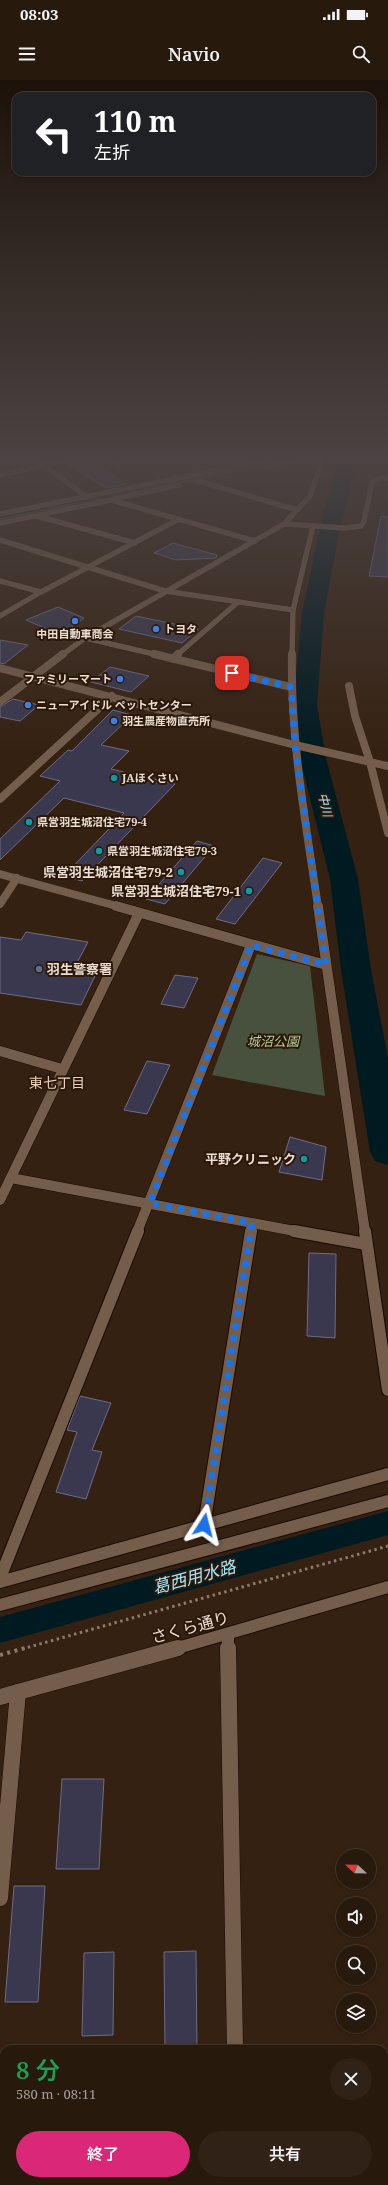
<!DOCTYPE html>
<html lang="ja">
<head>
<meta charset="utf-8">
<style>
  :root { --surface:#28190d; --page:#302216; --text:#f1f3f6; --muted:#a5a09d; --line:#44382e; --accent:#db2777 }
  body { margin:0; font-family:"Noto Serif","Noto Sans JP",serif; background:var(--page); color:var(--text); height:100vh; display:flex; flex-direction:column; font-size:15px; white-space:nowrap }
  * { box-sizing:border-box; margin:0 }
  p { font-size:13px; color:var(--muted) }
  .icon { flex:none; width:22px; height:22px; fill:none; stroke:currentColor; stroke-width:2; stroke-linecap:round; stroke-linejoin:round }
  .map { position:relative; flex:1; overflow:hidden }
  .details { position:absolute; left:0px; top:1965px; width:388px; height:140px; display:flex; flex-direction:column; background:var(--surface); border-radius:12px 12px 0 0; box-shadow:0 2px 6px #0003,0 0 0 1px var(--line) }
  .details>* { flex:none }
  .guide { position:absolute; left:12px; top:12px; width:364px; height:84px; border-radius:12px; box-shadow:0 2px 6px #0003,0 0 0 1px var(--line); background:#202124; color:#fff; overflow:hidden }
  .needle { width:26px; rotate:292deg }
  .fabs { position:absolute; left:336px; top:1769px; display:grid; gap:8px }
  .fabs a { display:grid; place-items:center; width:40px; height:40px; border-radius:50%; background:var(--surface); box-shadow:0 2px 6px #0003,0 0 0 1px var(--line); font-size:20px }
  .pin { position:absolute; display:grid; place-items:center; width:34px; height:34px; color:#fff; margin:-17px; border-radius:8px; box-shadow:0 2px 6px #0006 }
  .me { position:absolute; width:44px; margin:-22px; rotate:9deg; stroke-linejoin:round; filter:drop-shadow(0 0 3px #0008) }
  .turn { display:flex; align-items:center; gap:14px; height:84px; padding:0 16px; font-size:18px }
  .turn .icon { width:52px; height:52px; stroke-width:2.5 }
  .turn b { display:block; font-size:28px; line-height:34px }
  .round { display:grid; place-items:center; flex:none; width:42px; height:42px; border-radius:21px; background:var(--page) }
  .headline { display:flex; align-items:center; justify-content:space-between; height:68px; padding:0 16px }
  h1 { font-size:24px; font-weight:600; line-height:30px; color:#1e9e55 }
  .primary-button { display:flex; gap:8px; margin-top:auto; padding:8px 16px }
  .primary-button a { flex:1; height:46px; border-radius:24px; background:var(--accent); color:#fff; font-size:16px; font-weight:600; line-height:46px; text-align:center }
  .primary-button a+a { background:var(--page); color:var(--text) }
  .status { display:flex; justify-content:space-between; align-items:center; height:28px; padding:0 20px; background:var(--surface); direction:ltr }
  .status svg { height:11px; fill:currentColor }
  header { display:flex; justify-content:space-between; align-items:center; height:52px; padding:0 16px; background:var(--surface); font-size:18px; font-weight:600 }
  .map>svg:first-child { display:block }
  .green { fill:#48513e }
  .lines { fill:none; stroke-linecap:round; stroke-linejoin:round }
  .stream { stroke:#465456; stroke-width:3.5 }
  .canal { fill:#001a21; fill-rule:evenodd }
  .river { fill:#001a21; fill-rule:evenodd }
  .building { fill:#3a384f; stroke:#6d6c86 }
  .minor-far4-casing { stroke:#1c0a00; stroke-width:6 }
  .minor-far3-casing { stroke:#1c0a00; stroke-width:8 }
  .minor-far2-casing { stroke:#1c0a00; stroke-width:11 }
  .minor-far1-casing { stroke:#1c0a00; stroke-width:14 }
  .minor-casing { stroke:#1c0a00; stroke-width:17 }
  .path-far1 { stroke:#8a796c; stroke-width:3; stroke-dasharray:2.5 3.5; stroke-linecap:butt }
  .path { stroke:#8a796c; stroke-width:4; stroke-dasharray:3 4.5; stroke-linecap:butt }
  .minor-far4 { stroke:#745d4b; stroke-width:5.5 }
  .minor-far3 { stroke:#745d4b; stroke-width:8 }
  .minor-far2 { stroke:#745d4b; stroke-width:10 }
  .minor-far1 { stroke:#745d4b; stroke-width:12 }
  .minor { stroke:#745d4b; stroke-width:16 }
  .route { stroke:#1a73e8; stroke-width:7; stroke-dasharray:0 12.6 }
  .shop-dot { fill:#3f7fe0; stroke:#2b1808; stroke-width:1.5 }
  .culture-dot { fill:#0f9aa8; stroke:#2b1808; stroke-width:1.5 }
  .service-dot { fill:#5c6f8a; stroke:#2b1808; stroke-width:1.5 }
  .labels { text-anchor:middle; stroke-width:4; stroke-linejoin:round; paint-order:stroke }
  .far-poi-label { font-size:11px; font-weight:bold; fill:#ebddd3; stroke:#2b1808; text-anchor:start }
  .far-water-label { font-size:12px; font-style:italic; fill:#a2e7fc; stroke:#2b1808 }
  .poi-label { font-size:13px; font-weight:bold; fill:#ebddd3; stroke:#2b1808; text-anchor:end }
  .park-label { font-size:13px; font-style:italic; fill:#b5cc99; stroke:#2b1808 }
  .neighbourhood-label { font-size:14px; fill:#edd1be; stroke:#2b1808 }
  .near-street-label { font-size:16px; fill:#ebddd3; stroke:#2b1808 }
  .near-water-label { font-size:17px; font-style:italic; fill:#a2e7fc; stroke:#2b1808 }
</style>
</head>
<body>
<div class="status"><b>08:03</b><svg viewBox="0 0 49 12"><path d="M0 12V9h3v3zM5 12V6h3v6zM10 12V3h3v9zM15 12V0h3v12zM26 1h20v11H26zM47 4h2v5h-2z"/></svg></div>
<header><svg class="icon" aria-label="menu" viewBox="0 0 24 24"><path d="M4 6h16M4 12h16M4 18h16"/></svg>Navio<svg class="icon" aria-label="search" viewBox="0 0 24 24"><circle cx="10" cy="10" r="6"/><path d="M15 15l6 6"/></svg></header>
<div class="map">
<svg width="388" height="2105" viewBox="0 0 388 2105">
  <rect width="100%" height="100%" fill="#352111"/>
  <path class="green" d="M257,874L310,886L325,1016L212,995Z"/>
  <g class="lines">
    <g class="stream">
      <path d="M111,417L287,379"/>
      <path d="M0,440L102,419"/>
    </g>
    <path class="canal" d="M388,1431V1455L0,1563V1537Z"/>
    <path class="river" d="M339,379H357L342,438L324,533L317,625L326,678L358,799L371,890L388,978V1085L375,1081L370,1072L341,890L330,799L300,678L293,625L302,533L322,438Z"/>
  </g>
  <g class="building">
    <path d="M90,380L125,404L107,408L69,385Z"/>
    <path d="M381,436L388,437V497L369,496Z"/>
    <path d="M173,463L217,475L216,478L176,480L154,473Z"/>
    <path d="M58,527L84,538L61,555L26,540Z"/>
    <path d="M136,536L198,549L182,563L119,549Z"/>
    <path d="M0,560L28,565L4,584L0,583Z"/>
    <path d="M110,587L149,596L131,612L91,602Z"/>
    <path d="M13,619L39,625L20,641L0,637V627Z"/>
    <path d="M113,630L132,635L101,665L129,671L111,689L175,704L82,801L64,796L124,733L64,718L0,780V759L60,701L40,696L68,670L72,671Z"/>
    <path d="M197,761L214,766L165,824L146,819Z"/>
    <path d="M263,778L282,783L235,844L216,839Z"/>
    <path d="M26,852L88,862L72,892L95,896L81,925L0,913V857L21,860Z"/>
    <path d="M175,895L198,898L184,928L161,924Z"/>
    <path d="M147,981L170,985L147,1034L124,1030Z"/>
    <path d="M290,1057L326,1067L322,1100L279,1092Z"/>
    <path d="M309,1173L336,1174L335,1258L307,1256Z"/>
    <path d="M80,1316L111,1323L92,1370L102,1372L86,1419L56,1412L77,1352L67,1350Z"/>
    <path d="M62,1699H104L99,1789H56Z"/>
    <path d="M14,1806H45L38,1922H5Z"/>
    <path d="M196,1871L197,1969H165L164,1872Z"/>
    <path d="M114,1872L113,1955L82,1956L84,1873Z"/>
  </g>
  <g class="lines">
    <defs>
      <g id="minor-far4">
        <path d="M105,379L118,385"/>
        <path d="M44,382L43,385L87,417"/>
        <path d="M265,387L302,379"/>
        <path d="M0,395L71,379"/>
        <path d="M198,401L297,430"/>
        <path d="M113,419L179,405"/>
        <path d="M0,434L273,379"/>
        <path d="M37,436L135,463"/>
        <path d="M0,443L111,420L255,461"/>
        <path d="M284,444L345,448L361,446L364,441L372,402L380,398H388"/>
        <path d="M0,460L165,511L293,530L292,575"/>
        <path d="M0,501L41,512"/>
        <path d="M293,530L313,446"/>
        <path d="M0,536L41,512L179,439"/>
        <path d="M85,558L158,575"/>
        <path d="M62,575L85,558L284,444L310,416L323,379"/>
        <path d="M177,575L238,522"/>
      </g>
      <g id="minor-far3">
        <path d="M154,574L291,607"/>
        <path d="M292,574C290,659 306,744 318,827"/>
        <path d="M173,579L178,574"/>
        <path d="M0,588L295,665L388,686"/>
        <path d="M349,606L355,636L370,682L388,753"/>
        <path d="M0,622L63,574"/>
        <path d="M0,719L112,616"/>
        <path d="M0,794L120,827"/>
        <path d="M0,824L17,798"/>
      </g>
      <g id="minor-far2">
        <path d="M116,826L326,885"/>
        <path d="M318,826L365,1152"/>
        <path d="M0,971L62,989"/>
        <path d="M11,1098L300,1152"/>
        <path d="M0,1120L139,833"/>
        <path d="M137,1152L251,865"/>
        <path d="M251,1152L252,1143"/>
      </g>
      <g id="minor-far1">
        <path d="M294,1151L366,1164"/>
        <path d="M365,1151L388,1310"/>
        <path d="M204,1445L251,1151"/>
        <path d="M0,1498L138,1151"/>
        <path d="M0,1502L388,1394"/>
        <path d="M0,1525L388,1421"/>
        <path d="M228,1554V1569"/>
        <path d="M174,1569L388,1507"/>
      </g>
      <g id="minor">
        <path d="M228,1568L235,1969"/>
        <path d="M0,1617L178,1568"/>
        <path d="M0,1818L18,1612"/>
        <path d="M238,2101V2105"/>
      </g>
    </defs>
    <use href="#minor-far4" class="minor-far4-casing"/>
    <use href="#minor-far3" class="minor-far3-casing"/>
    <use href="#minor-far2" class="minor-far2-casing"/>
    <use href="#minor-far1" class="minor-far1-casing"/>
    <use href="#minor" class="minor-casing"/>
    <path class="path-far1" d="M22,1569L388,1466"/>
    <path class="path" d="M0,1575L25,1568"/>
    <use href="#minor-far4" class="minor-far4"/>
    <use href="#minor-far3" class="minor-far3"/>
    <use href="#minor-far2" class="minor-far2"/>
    <use href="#minor-far1" class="minor-far1"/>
    <use href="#minor" class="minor"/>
  </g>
  <linearGradient id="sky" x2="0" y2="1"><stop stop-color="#1d1209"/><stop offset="0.56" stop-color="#4b4343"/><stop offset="1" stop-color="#4b4343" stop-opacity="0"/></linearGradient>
  <rect width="388" height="674" fill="url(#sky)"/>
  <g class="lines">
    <path class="route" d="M204,1445L252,1143L150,1123L251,865L326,885L295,665L291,607L232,593"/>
  </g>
  <g class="shop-dot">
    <circle cx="75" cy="541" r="4"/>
    <circle cx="156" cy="549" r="4"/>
    <circle cx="120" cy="599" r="4"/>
    <circle cx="28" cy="625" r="4"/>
    <circle cx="114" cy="641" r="4"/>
  </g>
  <g class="culture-dot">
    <circle cx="114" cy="698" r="4"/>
    <circle cx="29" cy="742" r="4"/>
    <circle cx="99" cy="771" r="4"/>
    <circle cx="181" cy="792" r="4"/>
    <circle cx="249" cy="811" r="4"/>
    <circle cx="304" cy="1079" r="4"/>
  </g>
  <circle class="service-dot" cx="39" cy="889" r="4"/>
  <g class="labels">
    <g class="far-poi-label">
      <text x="164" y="553">トヨタ</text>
      <text x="75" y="558" text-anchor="middle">中田自動車商会</text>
      <text x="112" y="603" text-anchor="end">ファミリーマート</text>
      <text x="36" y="629">ニューアイドル ペットセンター</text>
      <text x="122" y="645">羽生農産物直売所</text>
      <text x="122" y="702">JAほくさい</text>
      <text x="37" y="746">県営羽生城沼住宅79-4</text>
      <text x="107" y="775">県営羽生城沼住宅79-3</text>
    </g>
    <g class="far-water-label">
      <text transform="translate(325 725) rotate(76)" y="4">中川</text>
    </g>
    <g class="poi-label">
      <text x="173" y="797">県営羽生城沼住宅79-2</text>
      <text x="241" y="816">県営羽生城沼住宅79-1</text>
      <text x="47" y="894" text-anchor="start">羽生警察署</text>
      <text x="296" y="1084">平野クリニック</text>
    </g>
    <g class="park-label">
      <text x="273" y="966">城沼公園</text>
    </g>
    <g class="neighbourhood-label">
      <text x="57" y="1008">東七丁目</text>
    </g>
    <g class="near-street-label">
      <text transform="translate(190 1547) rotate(-15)" y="6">さくら通り</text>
    </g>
    <g class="near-water-label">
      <text transform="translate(194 1497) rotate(-15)" y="6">葛西用水路</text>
    </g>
  </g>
</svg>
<div class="fabs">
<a><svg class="needle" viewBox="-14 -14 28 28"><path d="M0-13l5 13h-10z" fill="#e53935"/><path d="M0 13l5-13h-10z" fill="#a5a09d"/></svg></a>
<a><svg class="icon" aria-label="sound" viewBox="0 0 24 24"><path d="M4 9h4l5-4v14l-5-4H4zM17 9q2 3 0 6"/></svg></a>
<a><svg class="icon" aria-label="search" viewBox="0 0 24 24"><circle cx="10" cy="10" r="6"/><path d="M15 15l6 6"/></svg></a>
<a><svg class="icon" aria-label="layers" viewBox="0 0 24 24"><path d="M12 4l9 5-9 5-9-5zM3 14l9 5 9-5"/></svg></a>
</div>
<div class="pin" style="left:232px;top:593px;background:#d93025"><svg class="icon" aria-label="arrive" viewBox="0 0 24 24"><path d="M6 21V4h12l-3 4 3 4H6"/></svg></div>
<svg class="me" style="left:204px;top:1445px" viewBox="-20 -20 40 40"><path d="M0-17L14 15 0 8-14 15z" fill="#1a73e8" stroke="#fff" stroke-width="4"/></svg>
<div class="guide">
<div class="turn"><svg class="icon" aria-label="left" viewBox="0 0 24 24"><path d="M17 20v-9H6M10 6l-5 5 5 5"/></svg><div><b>110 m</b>左折</div></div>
</div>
<section class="details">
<div class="headline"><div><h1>8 分</h1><p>580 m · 08:11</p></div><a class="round"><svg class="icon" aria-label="close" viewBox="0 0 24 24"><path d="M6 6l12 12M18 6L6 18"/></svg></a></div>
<div class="primary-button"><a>終了</a><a>共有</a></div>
</section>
</div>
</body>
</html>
